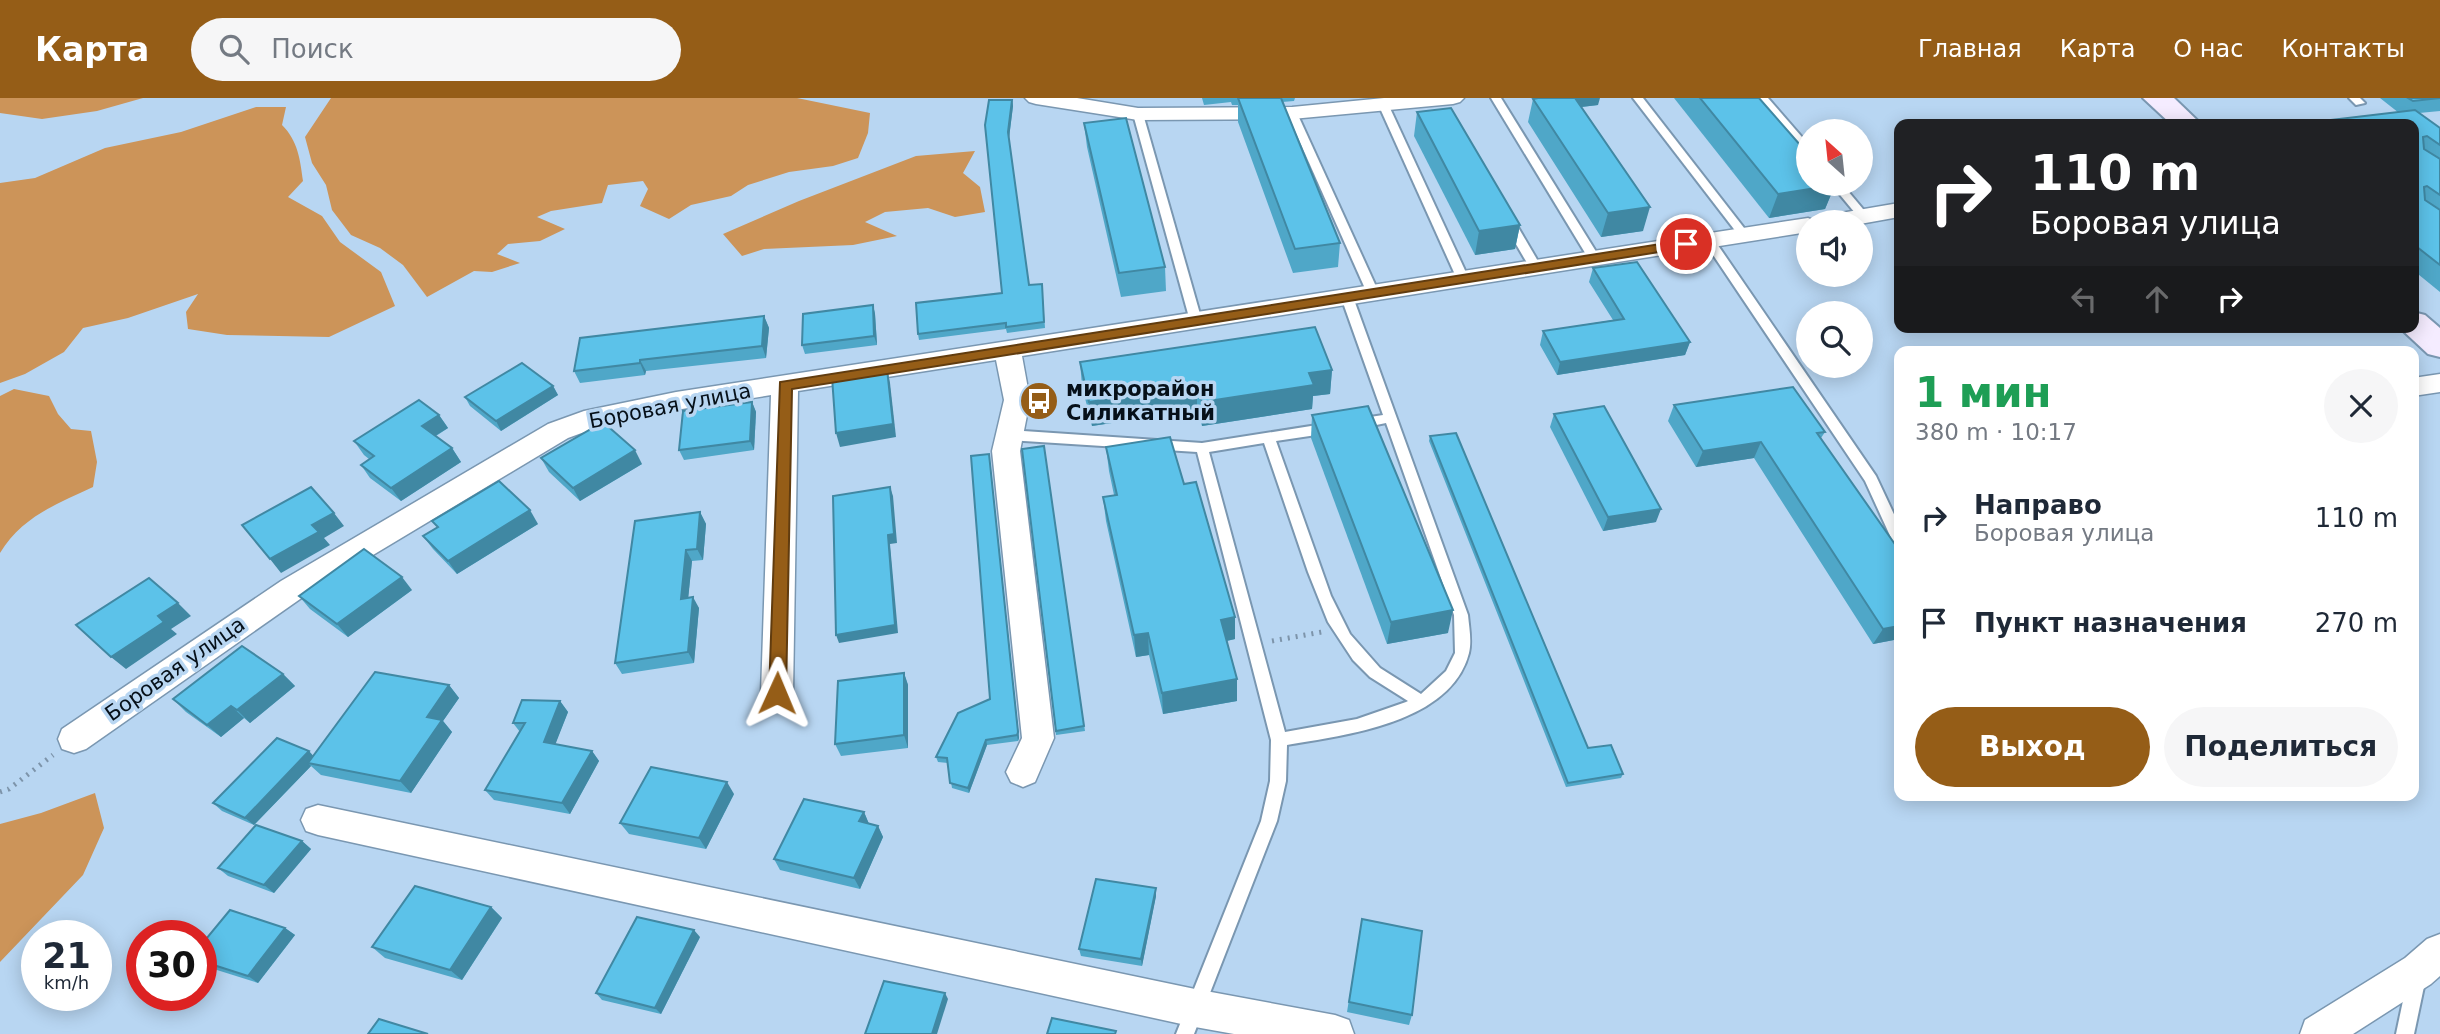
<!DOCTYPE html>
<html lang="ru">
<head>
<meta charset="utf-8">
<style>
  :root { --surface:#fff; --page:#f6f6f7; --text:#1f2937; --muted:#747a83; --accent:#955d17 }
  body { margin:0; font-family:"DejaVu Sans",sans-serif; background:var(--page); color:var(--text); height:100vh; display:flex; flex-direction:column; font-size:26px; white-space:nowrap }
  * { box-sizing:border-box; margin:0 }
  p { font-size:23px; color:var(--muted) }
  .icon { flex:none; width:38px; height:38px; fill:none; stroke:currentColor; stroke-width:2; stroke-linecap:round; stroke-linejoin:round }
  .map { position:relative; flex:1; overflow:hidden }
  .drawer { position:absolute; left:1894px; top:248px; width:525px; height:455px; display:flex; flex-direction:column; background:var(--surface); border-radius:14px; box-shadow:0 4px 18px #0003 }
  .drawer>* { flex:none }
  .guide { position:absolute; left:1894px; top:21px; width:525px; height:214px; border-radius:14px; box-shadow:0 4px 18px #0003; background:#202124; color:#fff; overflow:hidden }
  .needle { width:46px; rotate:333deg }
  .controls { position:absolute; left:1796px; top:21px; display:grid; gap:14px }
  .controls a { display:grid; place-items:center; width:77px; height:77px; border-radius:50%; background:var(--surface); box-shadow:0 4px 18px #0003; font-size:35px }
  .speed { position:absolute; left:21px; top:822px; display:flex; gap:14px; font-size:35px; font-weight:700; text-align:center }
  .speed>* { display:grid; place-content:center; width:91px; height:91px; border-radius:50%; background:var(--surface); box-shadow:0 4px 18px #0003; line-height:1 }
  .speed small { font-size:18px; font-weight:400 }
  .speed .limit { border:10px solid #d22; background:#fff; color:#111 }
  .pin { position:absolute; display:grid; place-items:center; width:60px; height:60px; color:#fff; margin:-30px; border:4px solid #fff; border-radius:50%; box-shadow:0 2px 7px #0007 }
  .me { position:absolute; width:77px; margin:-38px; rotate:1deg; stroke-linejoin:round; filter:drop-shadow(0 0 5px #0008) }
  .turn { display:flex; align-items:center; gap:24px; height:147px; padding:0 21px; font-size:32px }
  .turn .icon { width:91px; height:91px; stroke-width:2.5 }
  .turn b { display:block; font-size:49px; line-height:60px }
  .lanes { display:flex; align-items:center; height:66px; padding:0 21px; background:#0003; justify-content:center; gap:35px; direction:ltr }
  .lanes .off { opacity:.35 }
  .round { display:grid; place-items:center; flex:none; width:74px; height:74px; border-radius:37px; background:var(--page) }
  .headline { display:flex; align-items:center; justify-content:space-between; height:119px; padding:0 21px }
  h1 { font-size:42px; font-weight:600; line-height:52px; color:#1e9e55 }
  .primary-button { display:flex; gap:14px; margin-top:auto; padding:14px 21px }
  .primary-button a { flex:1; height:80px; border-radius:42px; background:var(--accent); color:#fff; font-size:28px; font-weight:600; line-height:80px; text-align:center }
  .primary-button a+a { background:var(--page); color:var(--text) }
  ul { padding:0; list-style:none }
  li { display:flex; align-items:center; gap:21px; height:105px; padding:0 21px }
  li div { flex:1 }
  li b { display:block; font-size:26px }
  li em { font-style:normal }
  header { display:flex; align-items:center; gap:42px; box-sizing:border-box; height:98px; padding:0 35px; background:var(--accent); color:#fff }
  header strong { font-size:33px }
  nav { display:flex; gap:38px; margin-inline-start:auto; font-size:24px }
  .search { width:490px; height:63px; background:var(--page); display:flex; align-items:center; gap:18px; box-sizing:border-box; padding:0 24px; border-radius:38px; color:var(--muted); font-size:26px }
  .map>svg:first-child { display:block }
  .green { fill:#cc9459 }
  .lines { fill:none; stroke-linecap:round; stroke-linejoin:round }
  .lane-casing { stroke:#7a97b1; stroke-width:4 }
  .street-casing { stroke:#7a97b1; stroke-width:3 }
  .secondary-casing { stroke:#7a97b1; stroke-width:4 }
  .path { stroke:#7d94aa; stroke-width:5; stroke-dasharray:2 6; stroke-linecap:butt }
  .lane { fill:#fff; fill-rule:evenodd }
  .street { fill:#fff; fill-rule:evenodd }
  .secondary { fill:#f5ecff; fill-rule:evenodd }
  .wall { fill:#4fa7c8 }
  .shaded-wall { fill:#4088a3 }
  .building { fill:#5cc2e9; stroke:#4088a3; stroke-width:2 }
  .route { fill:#955d17; stroke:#613c0f; stroke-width:2 }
  .labels { text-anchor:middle; stroke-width:7; stroke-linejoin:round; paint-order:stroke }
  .poi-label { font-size:21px; font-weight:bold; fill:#061019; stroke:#b8d6f2; text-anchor:start }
  .street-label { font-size:21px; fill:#061019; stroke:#b8d6f2 }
</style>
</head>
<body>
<header>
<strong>Карта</strong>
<div class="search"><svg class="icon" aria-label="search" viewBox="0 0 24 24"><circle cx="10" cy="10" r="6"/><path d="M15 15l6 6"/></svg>Поиск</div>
<nav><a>Главная</a><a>Карта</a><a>О нас</a><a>Контакты</a></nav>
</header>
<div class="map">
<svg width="2440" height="936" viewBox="0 0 2440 936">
  <rect width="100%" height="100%" fill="#b8d6f2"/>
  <g class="green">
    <path d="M0,0H143L97,13L42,21L0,15Z"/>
    <path d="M331,0H797L870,15L868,35L858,60L833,68L789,74L748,87L731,98L691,107L669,121L640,108L648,91L643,83L608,87L602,105L551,113L537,119L565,131L540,143L508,146L497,156L520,165L492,174L474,173L427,199L403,167L380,150L351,137L332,112L326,87L312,65L305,39Z"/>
    <path d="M256,9H286L282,27C298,43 300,61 303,83L288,99L322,118L340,144L381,174L395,208L329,239L227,237L188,231L186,214L198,196L128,220L83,230L64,254L25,276L0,285V85L35,80L105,50L181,34Z"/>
    <path d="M975,53L963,75L980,89L985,114L955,119L928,110L885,114L865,124L897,138L853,147L764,151L742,158L723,136L799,103L916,58Z"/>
    <path d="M14,291L49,298L58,316L71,331L91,333L97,364L93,389C56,406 22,419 0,455V298Z"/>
    <path d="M95,695L104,730L83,777L0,864V726L41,715Z"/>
  </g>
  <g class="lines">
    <defs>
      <g id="lane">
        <path d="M1491,0H1501L1600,160L1598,163H1590Z"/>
        <path d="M1633,0H1643L1748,135V139H1740Z"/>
        <path d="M1758,0H1768L1808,46V56L1804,55Z"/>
        <path d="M2349,0H2360L2365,5L2356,7Z"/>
        <path d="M1384,5L1389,8L1469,181L1467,184H1459L1457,181L1379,8Z"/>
        <path d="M1292,12L1297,15L1379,195L1377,198H1369L1367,195L1287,15Z"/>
        <path d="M1138,13L1143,16L1202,223L1200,226L1196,227L1190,223L1133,16Z"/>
        <path d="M1831,86H1842L1868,117V121H1860Z"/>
        <path d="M1509,121L1515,124L1542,170L1540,173H1532L1530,170L1503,124Z"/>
        <path d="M1709,139L1713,140L1876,378L1899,427V447L1892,442L1865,383L1703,142Z"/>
        <path d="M1347,195L1353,199L1468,517C1469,529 1472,543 1469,555C1451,625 1346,637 1287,647L1286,683L1277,723L1194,936H1176L1261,723L1270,683L1271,642L1197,354L1009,342L1003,337L1009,332L1202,345L1330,325L1335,327L1336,330L1335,333L1330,335L1276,343L1331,498L1350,536L1380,570L1421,596L1446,573L1455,555L1454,517L1386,325L1357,331L1351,326L1357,321L1383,317L1341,199ZM1264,345L1308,474L1328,524L1353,562L1370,579L1408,603L1406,604L1357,621L1285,634L1209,354Z"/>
        <path d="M2417,870L2423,873L2426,879L2414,936H2396L2408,879L2411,873Z"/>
      </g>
      <g id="street">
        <path d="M1025,0H1077L1138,10L1292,9L1384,0H1464L1460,4L1453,6L1292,21L1138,22L1036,6L1029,4Z"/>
        <path d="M1899,105V119L1860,126L1808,124V134L1022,258L1030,302L1020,353L1054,640L1035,684L1023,689L1011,684L1006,674L1022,640L992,353L1004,302L996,262L798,293L793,595L788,604L777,608L766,604L761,595L771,297C704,308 632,315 568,340L303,499L86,651L74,655L62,651L58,641L62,631L281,483L548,326L584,313L676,294L1808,120L1818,124L1821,119L1829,117Z"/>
        <path d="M2440,276V294L2413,298V280Z"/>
        <path d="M318,707L1195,891L1335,917L1349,922L1354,936H1234L1195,929L318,737L306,733L301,722L306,711Z"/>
        <path d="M2440,836V878L2431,886L2353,936H2300L2305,922L2405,860L2427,841Z"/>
      </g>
      <g id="secondary">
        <path d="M2143,0H2174L2201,26H2171Z"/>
        <path d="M2413,214L2425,217L2440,230V259L2428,256L2399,229H2413Z"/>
      </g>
    </defs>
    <use href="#lane" class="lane-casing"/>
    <use href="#street" class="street-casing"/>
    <use href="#secondary" class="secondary-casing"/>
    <g class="path">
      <path d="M1272,543L1322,534"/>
      <path d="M0,694L9,691L53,657"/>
    </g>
    <use href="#lane" class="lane"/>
    <use href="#street" class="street"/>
    <use href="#secondary" class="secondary"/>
  </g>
  <g class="wall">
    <path d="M1202,0H1295L1294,3L1282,4L1340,145L1338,169L1293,175L1238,24V7H1232L1231,4L1204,7Z"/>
    <path d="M1674,0H1759L1835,87L1825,111L1769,120Z"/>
    <path d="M2380,0H2440V13L2419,15L2440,30V194L2413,172V26Z"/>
    <path d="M1533,1L1598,7L1581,9L1643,133L1601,139L1528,24Z"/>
    <path d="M1012,2L1013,8L1009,40L1029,187L1042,186L1045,230L1007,235L1006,231L919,242L918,236L1002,195L985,27Z"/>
    <path d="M1417,14L1520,127L1515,151L1475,157L1414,38Z"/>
    <path d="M1084,25L1165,169L1166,193L1121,199L1087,49Z"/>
    <path d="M1593,170L1690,244L1685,257L1557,277L1540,247L1543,233L1613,222L1589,184Z"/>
    <path d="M873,207L875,216L877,247L805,256L802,247Z"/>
    <path d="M764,218L769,230L766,260L646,273L645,277L580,285L574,273Z"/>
    <path d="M1080,264L1332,272L1330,296L1313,298L1312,311L1202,328L1197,312L1092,328L1082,288Z"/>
    <path d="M553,288L558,297L501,333L470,308L465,299Z"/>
    <path d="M752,304L756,314L754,352L684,362L679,352Z"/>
    <path d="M1674,307L1825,334L1821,340L1899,541L1873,546L1754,360L1696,369L1668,323Z"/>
    <path d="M1554,316L1656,424L1603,433L1550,329Z"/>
    <path d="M439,317L448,330L436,338L452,350L461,364L401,403L370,380L361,367L369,361L364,357L354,343Z"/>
    <path d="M1312,317L1448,535L1387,546L1311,340Z"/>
    <path d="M1430,338L1588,650L1623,676L1621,680L1566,689L1429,343Z"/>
    <path d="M1044,348L1085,633L1056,637L1022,351Z"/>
    <path d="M1106,349L1184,386L1235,541L1227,543L1237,603L1163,616L1149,557L1136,559L1106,423L1103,399L1114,397L1109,373Z"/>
    <path d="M989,356L1019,640L1018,643L987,647L969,695L952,690L948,665L938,664L936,659L990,601Z"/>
    <path d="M541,360L642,366L580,403L549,374Z"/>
    <path d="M700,414L706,426L703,462L692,463L688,500L699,510L694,565L622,576L615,565Z"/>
    <path d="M432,423L538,426L457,476L433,451L423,438L437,429Z"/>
    <path d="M412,492L348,539L310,511L299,498Z"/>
    <path d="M904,575L908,587V650L841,658L835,646Z"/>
    <path d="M283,576L295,588L250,625L244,620L221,639L186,614L173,601Z"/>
    <path d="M449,587L459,600L443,623L452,634L411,695L321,677L311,668L254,727L222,713L213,705L313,658Z"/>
    <path d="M560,603L568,614L555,646L592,653L599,663L570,716L494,702L485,692L520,634L513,625Z"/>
    <path d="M734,696L706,751L629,736L620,725Z"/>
    <path d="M864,714L869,726L878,728L883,739L860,791L780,772L774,761Z"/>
    <path d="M302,743L311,751L274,795L228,778L218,770Z"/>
    <path d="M1156,790V798L1142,868L1081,858L1079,851Z"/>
    <path d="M491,809L502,820L462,882L385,860L372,849Z"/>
    <path d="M285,830L295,837L258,885L201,867V847Z"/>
    <path d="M1360,832L1412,917L1409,927L1347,914Z"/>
    <path d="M700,839L661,916L602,902L596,895Z"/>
  </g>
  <g class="shaded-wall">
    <path d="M1551,0H1600L1598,7L1548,13Z"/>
    <path d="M1012,2L1013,8L1009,40L1008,34Z"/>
    <path d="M1835,87L1825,111L1769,120L1778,96Z"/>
    <path d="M1650,109L1643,133L1601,139L1608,115Z"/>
    <path d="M1520,127L1515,151L1475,157L1479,133Z"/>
    <path d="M873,207L875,216L877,247L874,238Z"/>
    <path d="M764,218L769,230L766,260L762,248Z"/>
    <path d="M1690,244L1685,257L1557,277L1560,264Z"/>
    <path d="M640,262L646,273L645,277L640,265Z"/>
    <path d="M887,271L890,285L896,339L840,349L836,335Z"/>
    <path d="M1332,272L1330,296L1313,298L1312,311L1202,328V304L1309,275Z"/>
    <path d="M553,288L558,297L501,333L496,323Z"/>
    <path d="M1197,288V312L1092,328L1089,304Z"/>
    <path d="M752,304L756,314L754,352L750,343Z"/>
    <path d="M439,317L448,330L430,341L422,328Z"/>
    <path d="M1761,344L1754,360L1696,369L1703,353Z"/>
    <path d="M452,350L461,364L401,403L391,390Z"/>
    <path d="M635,352L642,366L580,403L573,390Z"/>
    <path d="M989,356L1019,640L1018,643L1017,637Z"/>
    <path d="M890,389L893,398L897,445L890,446L898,535L839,545L836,537L888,437Z"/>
    <path d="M1661,411L1656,424L1603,433L1608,419Z"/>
    <path d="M530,412L538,426L457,476L448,463Z"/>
    <path d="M700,414L706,426L703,462L697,451Z"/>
    <path d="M334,415L344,428L324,440L330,447L281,475L270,461L312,427Z"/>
    <path d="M686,452L692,463L687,512L681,501Z"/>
    <path d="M402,479L412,492L348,539L337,526Z"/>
    <path d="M693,499L699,510L694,565L688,554Z"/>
    <path d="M178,505L191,518L171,531L177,536L126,571L111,559L158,518Z"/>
    <path d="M1453,512L1448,535L1387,546L1391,524Z"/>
    <path d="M1235,519V541L1221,544V522Z"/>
    <path d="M1899,528V541L1873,546L1883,531Z"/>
    <path d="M1148,535L1149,557L1136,559L1134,537Z"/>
    <path d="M904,575L908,587V650L904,637Z"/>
    <path d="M283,576L295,588L250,625L237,612Z"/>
    <path d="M1237,581V603L1163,616L1162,595Z"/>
    <path d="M449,587L459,600L443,623L452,634L411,695L400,683L427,619Z"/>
    <path d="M560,603L568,614L552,655L544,644Z"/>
    <path d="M231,608L244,620L221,639L207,627Z"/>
    <path d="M986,642L987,647L969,695L968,690Z"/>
    <path d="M309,653L317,662L308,665L311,668L254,727L245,720Z"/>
    <path d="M592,653L599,663L570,716L562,705Z"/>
    <path d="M727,684L734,696L706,751L699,740Z"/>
    <path d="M864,714L869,726L859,723Z"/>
    <path d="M878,728L883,739L860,791L854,780Z"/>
    <path d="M302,743L311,751L274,795L264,787Z"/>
    <path d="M1156,790V798L1142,868L1141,861Z"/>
    <path d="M491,809L502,820L462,882L450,872Z"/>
    <path d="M285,830L295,837L258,885L248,878Z"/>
    <path d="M694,832L700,839L661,916L655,910Z"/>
    <path d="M945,895L948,901L937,936H932Z"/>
  </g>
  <g class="building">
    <path d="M1238,0H1281L1340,145L1295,151Z"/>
    <path d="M1538,0H1575L1650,109L1608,115L1533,1Z"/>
    <path d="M1700,0H1759L1808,56V86H1833L1835,87L1778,96Z"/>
    <path d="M2408,0H2440L2413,3Z"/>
    <path d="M989,2H1012L1008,34L1029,187L1042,186L1044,224L1006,229V225L918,236L916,205L1002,195L985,27Z"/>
    <path d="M1451,10L1520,127L1479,133L1417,14Z"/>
    <path d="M2415,12L2440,30V47L2427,38L2423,39L2424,51L2440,61V97L2427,88L2424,89L2425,102L2440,112V167L2417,149H2413V26H2297Z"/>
    <path d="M1126,20L1165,169L1119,175L1084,25Z"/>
    <path d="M1637,164L1690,244L1560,264L1543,233L1624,221L1593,170Z"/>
    <path d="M873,207L874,238L802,247L803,216Z"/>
    <path d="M764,218L762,248L640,262V265L574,273L580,240Z"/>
    <path d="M1315,229L1332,272L1309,275L1314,287L1202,304L1197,288L1089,304L1080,264Z"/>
    <path d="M522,265L553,288L496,323L465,299Z"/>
    <path d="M887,271L893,326L836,335L832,279Z"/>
    <path d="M1793,289L1825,334L1817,335L1899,452V528L1883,531L1761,344L1703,353L1674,307Z"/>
    <path d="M419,302L439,317L422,328L452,350L391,390L361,367L374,358L354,343Z"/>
    <path d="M752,304L750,343L679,352L683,313Z"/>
    <path d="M1368,308L1453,512L1391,524L1312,317Z"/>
    <path d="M1604,308L1661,411L1608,419L1554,316Z"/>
    <path d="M603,324L635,352L573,390L541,360Z"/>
    <path d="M1456,335L1588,650L1611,647L1623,676L1568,685L1430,338Z"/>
    <path d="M1170,339L1184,386L1196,384L1235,519L1221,522L1237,581L1162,595L1148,535L1134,537L1103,399L1117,397L1106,349Z"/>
    <path d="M1044,348L1084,628L1056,633L1022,351Z"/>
    <path d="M989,356L1018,634L1017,637L986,642L968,690L950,685L947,660L936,659L958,615L990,601L971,358Z"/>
    <path d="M499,383L530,412L448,463L423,438L438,429L432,423Z"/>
    <path d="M311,389L334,415L312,427L319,434L270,461L242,427Z"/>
    <path d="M890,389L894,436L888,437L895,527L836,537L833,398Z"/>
    <path d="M700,414L697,451L686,452L681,501L693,499L688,554L615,565L635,423Z"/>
    <path d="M364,451L402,479L337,526L299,498Z"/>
    <path d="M149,480L178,505L158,518L164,524L111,559L76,527Z"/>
    <path d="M242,548L283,576L237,612L231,608L207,627L173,601Z"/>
    <path d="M375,574L449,587L427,619L442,622L400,683L308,665Z"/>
    <path d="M904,575V637L835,646L838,583Z"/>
    <path d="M522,602L560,603L544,644L592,653L562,705L485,692L525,625H513Z"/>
    <path d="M277,640L309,653L245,720L213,705Z"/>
    <path d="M651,669L727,684L699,740L620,725Z"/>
    <path d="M804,701L864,714L859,723L878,728L854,780L774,761Z"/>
    <path d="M256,727L302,743L264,787L218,770Z"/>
    <path d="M1096,781L1156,790L1141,861L1079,851Z"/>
    <path d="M415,788L491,809L450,872L372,849Z"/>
    <path d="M230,812L285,830L248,878L201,863V847Z"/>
    <path d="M637,819L694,832L655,910L596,895Z"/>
    <path d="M1362,821L1422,833L1412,917L1349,904Z"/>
    <path d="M884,883L945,895L932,936H865Z"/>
    <path d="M1052,920L1116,933L1115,936H1047Z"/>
    <path d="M379,921L428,936H368Z"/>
  </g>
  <path class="route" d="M1686,142L1691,143V149L792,291L786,595L783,600L777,602L771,600L769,595L780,284Z"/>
  <defs>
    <symbol id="bus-disc" viewBox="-11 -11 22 22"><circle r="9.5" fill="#955d17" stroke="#b8d6f2"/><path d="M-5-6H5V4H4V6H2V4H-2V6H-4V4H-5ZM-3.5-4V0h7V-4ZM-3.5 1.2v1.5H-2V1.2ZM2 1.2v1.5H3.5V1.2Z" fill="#fff"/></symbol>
  </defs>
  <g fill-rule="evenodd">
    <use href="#bus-disc" x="1017" y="281" width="44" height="44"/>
  </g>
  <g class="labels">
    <g class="poi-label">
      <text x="1066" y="298">микрорайон<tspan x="1066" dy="24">Силикатный</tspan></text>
    </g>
    <g class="street-label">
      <text transform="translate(670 308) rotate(-11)" y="7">Боровая улица</text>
      <text transform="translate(175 571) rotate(-35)" y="7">Боровая улица</text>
    </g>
  </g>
</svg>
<div class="controls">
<a><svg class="needle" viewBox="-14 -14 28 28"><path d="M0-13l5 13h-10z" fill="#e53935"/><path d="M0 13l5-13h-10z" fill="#747a83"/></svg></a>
<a><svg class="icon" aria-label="sound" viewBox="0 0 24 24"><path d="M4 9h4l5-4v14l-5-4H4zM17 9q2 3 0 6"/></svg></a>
<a><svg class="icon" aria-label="search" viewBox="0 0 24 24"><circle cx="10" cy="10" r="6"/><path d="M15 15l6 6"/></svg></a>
</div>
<div class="speed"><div>21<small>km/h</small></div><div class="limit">30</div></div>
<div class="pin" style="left:1686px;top:146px;background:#d93025"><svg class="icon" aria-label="arrive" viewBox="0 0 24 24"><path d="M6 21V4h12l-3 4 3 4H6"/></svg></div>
<svg class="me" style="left:777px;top:595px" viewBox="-20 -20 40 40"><path d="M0-17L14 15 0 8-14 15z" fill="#955d17" stroke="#fff" stroke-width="4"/></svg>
<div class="guide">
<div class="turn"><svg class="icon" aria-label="right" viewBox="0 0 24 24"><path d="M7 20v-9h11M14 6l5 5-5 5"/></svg><div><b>110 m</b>Боровая улица</div></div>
<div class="lanes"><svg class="icon off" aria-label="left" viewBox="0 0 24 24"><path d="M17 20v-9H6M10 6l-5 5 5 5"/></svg><svg class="icon off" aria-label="ahead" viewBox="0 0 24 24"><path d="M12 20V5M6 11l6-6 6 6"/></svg><svg class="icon" aria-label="right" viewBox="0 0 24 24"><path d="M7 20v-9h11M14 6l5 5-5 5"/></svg></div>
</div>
<section class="drawer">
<div class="headline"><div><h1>1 мин</h1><p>380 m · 10:17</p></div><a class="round"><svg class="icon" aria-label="close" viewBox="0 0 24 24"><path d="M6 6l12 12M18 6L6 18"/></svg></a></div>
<ul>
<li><svg class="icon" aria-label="right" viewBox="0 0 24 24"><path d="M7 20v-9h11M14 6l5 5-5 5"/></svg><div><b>Направо</b><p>Боровая улица</p></div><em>110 m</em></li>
<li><svg class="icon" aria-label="arrive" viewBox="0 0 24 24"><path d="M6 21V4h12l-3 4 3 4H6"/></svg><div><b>Пункт назначения</b></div><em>270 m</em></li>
</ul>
<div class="primary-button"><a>Выход</a><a>Поделиться</a></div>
</section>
</div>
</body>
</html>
